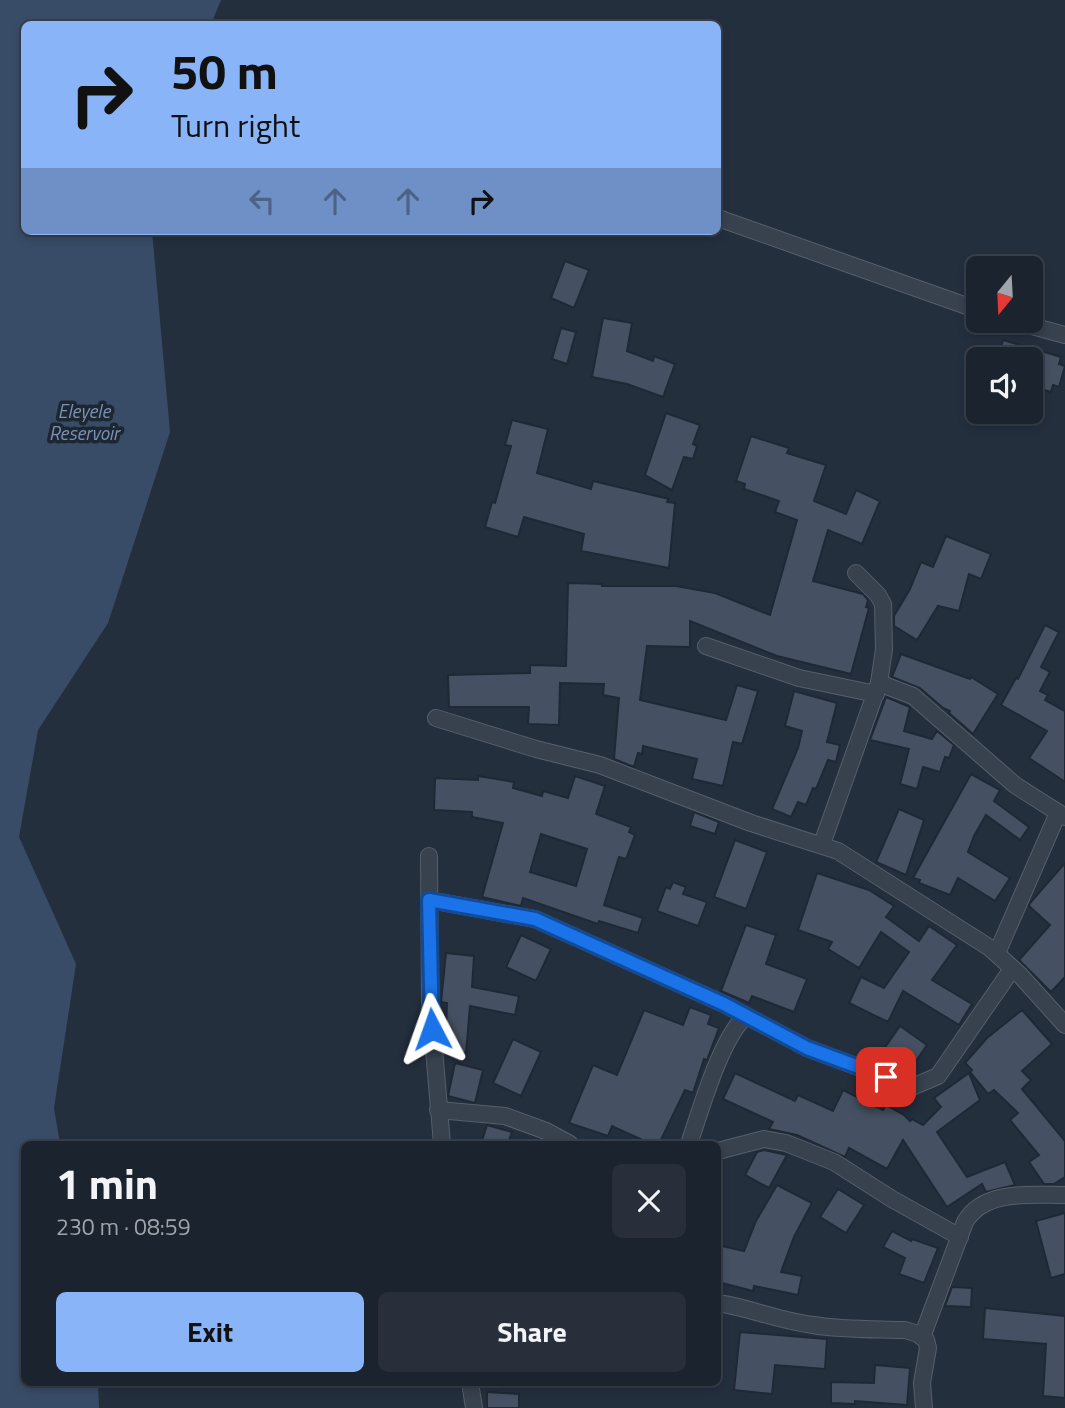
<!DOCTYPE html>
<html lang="en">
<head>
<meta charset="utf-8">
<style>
  :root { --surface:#1b232e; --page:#282f3a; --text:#f1f3f6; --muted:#a0a4aa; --line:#39404a; --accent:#8ab4f8 }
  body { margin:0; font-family:"Titillium Web",sans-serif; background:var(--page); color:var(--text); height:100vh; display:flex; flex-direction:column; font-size:26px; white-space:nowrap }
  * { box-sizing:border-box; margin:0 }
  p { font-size:23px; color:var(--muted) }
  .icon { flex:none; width:38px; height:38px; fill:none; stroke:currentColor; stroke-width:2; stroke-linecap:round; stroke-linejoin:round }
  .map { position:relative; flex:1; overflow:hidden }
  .details { position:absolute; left:21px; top:1141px; width:700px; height:245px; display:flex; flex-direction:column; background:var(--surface); border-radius:10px; box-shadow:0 4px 10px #0003,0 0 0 2px var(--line) }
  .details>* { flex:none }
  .hud { position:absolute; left:21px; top:21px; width:700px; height:214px; border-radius:10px; box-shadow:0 4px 10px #0003,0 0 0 2px var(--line); background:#8ab4f8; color:#111; overflow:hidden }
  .needle { width:46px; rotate:198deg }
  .fabs { position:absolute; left:966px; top:256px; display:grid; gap:14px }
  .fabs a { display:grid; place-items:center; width:77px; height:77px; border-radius:10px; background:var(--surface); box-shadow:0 4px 10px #0003,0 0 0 2px var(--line); font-size:35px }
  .pin { position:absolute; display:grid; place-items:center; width:60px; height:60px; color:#fff; margin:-30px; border-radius:14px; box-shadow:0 4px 10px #0006 }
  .me { position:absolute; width:77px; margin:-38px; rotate:356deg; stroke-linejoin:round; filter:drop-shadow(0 0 5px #0008) }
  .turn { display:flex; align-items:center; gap:24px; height:147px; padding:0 35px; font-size:32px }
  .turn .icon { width:91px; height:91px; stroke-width:2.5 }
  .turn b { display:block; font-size:49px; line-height:60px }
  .lanes { display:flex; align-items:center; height:66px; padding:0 35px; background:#0003; justify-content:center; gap:35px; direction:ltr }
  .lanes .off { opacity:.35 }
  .round { display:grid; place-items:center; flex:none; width:74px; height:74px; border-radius:10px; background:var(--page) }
  .overview { display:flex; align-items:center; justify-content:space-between; height:119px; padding:0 35px }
  h1 { font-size:42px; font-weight:700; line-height:52px }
  .action { display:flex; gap:14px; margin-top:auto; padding:14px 35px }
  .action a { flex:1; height:80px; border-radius:10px; background:var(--accent); color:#111; font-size:28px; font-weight:700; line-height:80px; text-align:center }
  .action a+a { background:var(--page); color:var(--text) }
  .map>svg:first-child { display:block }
  .water { fill:#394c67 }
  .building { fill:#455162; stroke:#1f2835; stroke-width:2; fill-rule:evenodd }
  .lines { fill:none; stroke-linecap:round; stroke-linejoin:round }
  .minor-casing { stroke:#565f6c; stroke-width:18 }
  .minor { stroke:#38414e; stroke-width:16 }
  .route-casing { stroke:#114b97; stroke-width:18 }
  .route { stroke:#1a73e8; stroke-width:12 }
  .labels { text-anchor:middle; stroke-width:7; stroke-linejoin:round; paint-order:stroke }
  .water-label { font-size:19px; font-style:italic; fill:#7c92b1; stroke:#1d2633 }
</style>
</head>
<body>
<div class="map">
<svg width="1065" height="1408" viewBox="0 0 1065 1408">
  <rect width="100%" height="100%" fill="#242f3e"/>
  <path class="water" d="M0,0H221L211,24H24V231H152L170,432L108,623L38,730L19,837L76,964L54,1108L60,1144H24V1382L98,1383L99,1408H0Z"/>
  <g class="building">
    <path d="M565,261L589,270L574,308L551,298Z"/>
    <path d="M603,318L632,323L627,351L653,361L654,356L675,364L663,397L627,384L592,377Z"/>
    <path d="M561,328L576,332L567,364L552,359Z"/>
    <path d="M1003,340L1061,357L1059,364L1065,366L1059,387L1053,385L1051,392L1031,386V359H998Z"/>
    <path d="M666,413L700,425L693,444L697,446L693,459L684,457L672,490L645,475Z"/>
    <path d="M512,420L548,429L537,473L591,489L593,481L669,499L667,502L675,503L669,568L581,551L584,534L524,517L518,537L485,527L492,502L495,503L511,446L505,445Z"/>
    <path d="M751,436L789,448L787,453L826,465L814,501L846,514L856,490L880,501L862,544L828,530L813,581L863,594L868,600L866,607L869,608L851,674L777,656L690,621V647L647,646L640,700L726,720L737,685L758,691L742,744L733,742L723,786L692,779L697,759L643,746L642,754L638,753L634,767L614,759L619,698L603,695L604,684L560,683L559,725L528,724L529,707H449L448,675L530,673V665L566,666L568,583L602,584V586H676L715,593L770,615L797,520L775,512L779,501L744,489L745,484L736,481Z"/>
    <path d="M946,536L991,554L981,579L969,574L959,611L938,606L917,640L894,626V616L910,589L921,562L933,567Z"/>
    <path d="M1045,625L1059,632L1041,667L1050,672L1040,691L1048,695L1045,700L1065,711V782L1029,758L1047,731L1001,705L1016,678L1018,679Z"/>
    <path d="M901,654L970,679L971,677L998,694L973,734L949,713L950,711L943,708L920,688L892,677Z"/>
    <path d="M794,691L837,703L827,742L840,745L836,762L828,760L816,789L813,788L806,805L798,802L791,817L772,809L798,748L802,731L785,726Z"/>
    <path d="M886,697L910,707L904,731L932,739L937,731L954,745L949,758L945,757L940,772L923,767L917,789L900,784L909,749L870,740Z"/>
    <path d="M971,774L1000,790L994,801L1029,827L1020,840L986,815L974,836L968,852L1010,878L995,901L958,878L950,895L919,883L920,880L913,878Z"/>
    <path d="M478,776L514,782L513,788L542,796L543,791L568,798L575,776L605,786L596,814L631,827L629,832L635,835L626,859L619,857L604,905L643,918L638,933L599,921L598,924L523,898L521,906L482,897L503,823L472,817V812L434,810L435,778L478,780ZM541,834L587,849L576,886L530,872Z"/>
    <path d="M899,809L924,820L906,875L876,862Z"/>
    <path d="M694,812L719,822L715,834L690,826Z"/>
    <path d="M735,840L767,852L746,909L714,897Z"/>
    <path d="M1065,863V977L1051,992L1019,960L1050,925L1029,906L1030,903Z"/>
    <path d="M817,873L869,890L894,906L886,917L919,941L929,926L957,945L932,980L972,1004L959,1025L903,991L888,1022L849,1003L861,977L884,988L909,952L881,932L859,968L828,949L832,942L798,930Z"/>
    <path d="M673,882L686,887L683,894L707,902L698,926L657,911L666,887L670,889Z"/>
    <path d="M746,925L776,935L766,964L807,979L794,1012L752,996L749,1003L721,991Z"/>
    <path d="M521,935L551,949L536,981L506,967Z"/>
    <path d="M446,953L474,956L472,987L519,996L515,1015L470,1006L466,1053L445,1051L447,1003L441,1002Z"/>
    <path d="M690,1007L711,1015L708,1024L719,1028L707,1060L704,1059L693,1093L685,1090L659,1144H651L612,1126L608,1136L569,1123L593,1065L617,1075L644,1010L683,1025Z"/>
    <path d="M1022,1010L1052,1044L1022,1071L1031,1080L1022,1089L1065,1141V1177L1054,1184H1044L1029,1162L1039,1155L1010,1120L1018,1113L994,1090L988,1094L970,1072L972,1070L965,1063L987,1038Z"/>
    <path d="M900,1026L927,1045L907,1074L879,1056Z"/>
    <path d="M513,1039L541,1052L521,1096L493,1083Z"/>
    <path d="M455,1063L483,1070L475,1103L448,1096Z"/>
    <path d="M735,1073L795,1101L798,1095L833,1111L843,1090L883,1110L886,1105L904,1115L910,1121L912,1119L923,1125L941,1107L934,1098L969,1073L980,1100L937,1132L967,1177L1005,1162L1015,1185L986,1192L982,1184L947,1207L903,1140L887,1169L849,1148L845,1157L797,1135L769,1129L773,1122L723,1099Z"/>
    <path d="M487,1125L512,1132L508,1144H481Z"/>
    <path d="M764,1150L787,1155L769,1188L745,1175L757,1152Z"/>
    <path d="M777,1185L812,1203L794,1237L781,1272L802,1276L798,1295L754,1286L753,1291L718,1282V1245L744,1251L756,1221Z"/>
    <path d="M838,1189L864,1205L846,1233L820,1217Z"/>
    <path d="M1065,1213V1274L1051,1278L1036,1221Z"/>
    <path d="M892,1231L911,1241L912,1239L938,1248L924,1283L899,1274L905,1258L883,1247Z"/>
    <path d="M952,1287L972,1288L971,1307L945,1306Z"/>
    <path d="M985,1308L1065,1316V1398L1043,1396L1046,1344L983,1339Z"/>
    <path d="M740,1332L827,1339L825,1369L775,1365L772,1394L734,1390Z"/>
    <path d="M875,1365L910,1368L907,1405L855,1401V1404L831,1403V1382L874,1383Z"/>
    <path d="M487,1392L519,1394V1408H487Z"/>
  </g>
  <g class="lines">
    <defs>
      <g id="minor">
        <path d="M718,218L978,310"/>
        <path d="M1010,320L1065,335"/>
        <path d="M706,646L799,678L876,694"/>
        <path d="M879,683L913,696L1015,785L1065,817"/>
        <path d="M436,718L536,749L600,765L751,823L838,851L990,948L1020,975L1065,1025"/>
        <path d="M822,844L879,683L884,649L883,604L878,595L856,573"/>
        <path d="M429,856L430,1002L442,1144"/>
        <path d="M429,900L535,919L724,1004L807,1048L912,1087L938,1076L1012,969"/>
        <path d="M997,953L1058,813"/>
        <path d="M438,1110L505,1116L546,1131L570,1144"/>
        <path d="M689,1144C700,1112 721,1037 746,1016"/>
        <path d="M718,1151L764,1139L786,1143L834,1162L892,1199L960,1237"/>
        <path d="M718,1303C750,1308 780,1321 813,1325C843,1330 875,1329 905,1330L918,1334L926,1340L928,1348L922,1383L924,1408"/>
        <path d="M922,1337L965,1222C984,1189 1032,1195 1065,1195"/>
        <path d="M470,1382L474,1408"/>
      </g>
    </defs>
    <use href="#minor" class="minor-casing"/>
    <use href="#minor" class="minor"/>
  </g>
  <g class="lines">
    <defs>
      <path id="route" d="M432,1029L429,900L535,919L724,1004L807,1048L886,1077"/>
    </defs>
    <use href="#route" class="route-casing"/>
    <use href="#route" class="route"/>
  </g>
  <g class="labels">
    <g class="water-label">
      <text x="84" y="418">Eleyele<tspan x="84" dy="22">Reservoir</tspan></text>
    </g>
  </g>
</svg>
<div class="fabs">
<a><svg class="needle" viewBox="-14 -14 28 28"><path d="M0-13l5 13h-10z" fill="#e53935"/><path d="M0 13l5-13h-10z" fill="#a0a4aa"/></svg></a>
<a><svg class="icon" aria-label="sound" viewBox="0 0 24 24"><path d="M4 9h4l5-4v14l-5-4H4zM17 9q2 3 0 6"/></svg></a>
</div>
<div class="pin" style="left:886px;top:1077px;background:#d93025"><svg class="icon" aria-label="arrive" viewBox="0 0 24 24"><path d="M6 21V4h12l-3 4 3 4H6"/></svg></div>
<svg class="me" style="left:432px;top:1029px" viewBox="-20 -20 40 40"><path d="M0-17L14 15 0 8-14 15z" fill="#1a73e8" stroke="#fff" stroke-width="4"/></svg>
<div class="hud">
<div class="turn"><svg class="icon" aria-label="right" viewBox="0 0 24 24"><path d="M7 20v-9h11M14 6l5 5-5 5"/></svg><div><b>50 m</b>Turn right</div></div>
<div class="lanes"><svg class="icon off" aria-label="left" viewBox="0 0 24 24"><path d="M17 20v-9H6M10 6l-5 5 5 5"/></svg><svg class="icon off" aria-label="ahead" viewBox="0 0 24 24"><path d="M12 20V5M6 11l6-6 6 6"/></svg><svg class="icon off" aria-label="ahead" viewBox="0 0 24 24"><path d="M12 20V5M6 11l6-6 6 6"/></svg><svg class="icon" aria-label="right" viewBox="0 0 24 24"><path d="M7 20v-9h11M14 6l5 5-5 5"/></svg></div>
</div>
<section class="details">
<div class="overview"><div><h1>1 min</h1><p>230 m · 08:59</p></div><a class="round"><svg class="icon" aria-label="close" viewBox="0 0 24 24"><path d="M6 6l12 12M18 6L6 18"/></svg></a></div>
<div class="action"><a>Exit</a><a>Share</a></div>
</section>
</div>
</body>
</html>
